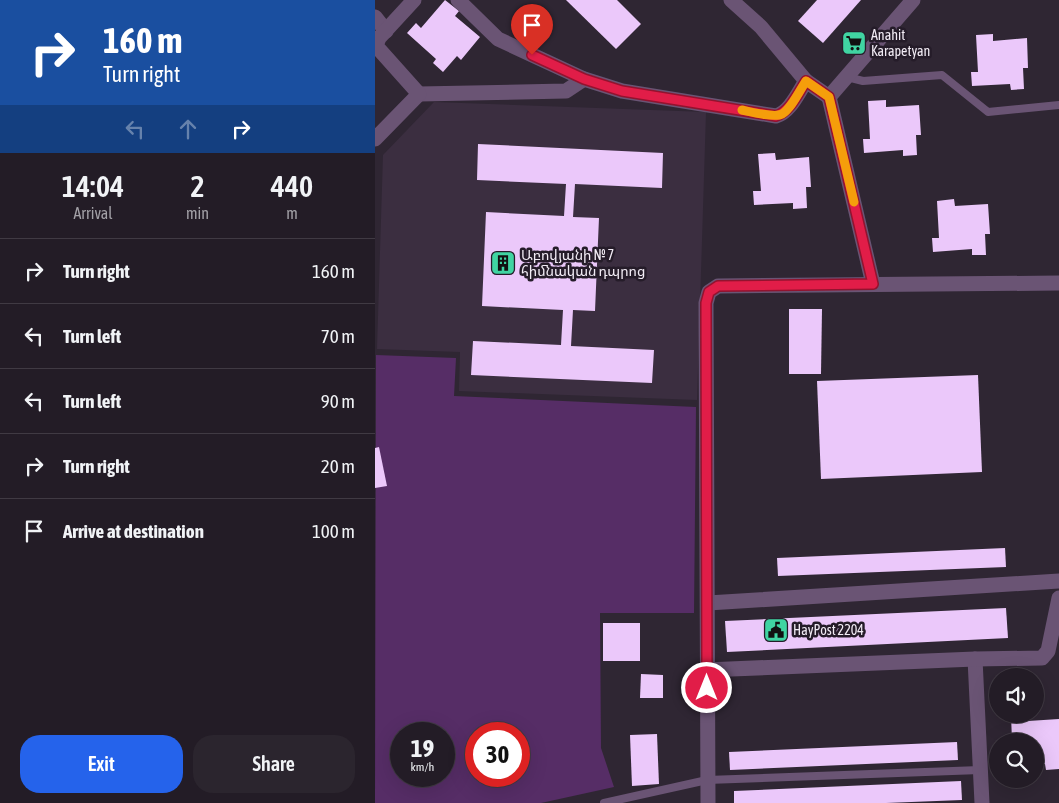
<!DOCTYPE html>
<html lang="en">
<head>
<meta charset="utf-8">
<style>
  :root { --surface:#231c26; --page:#2b252e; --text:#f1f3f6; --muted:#a3a1a7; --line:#403a43; --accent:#2563eb }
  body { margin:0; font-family:"Asap Condensed","Noto Sans Armenian",sans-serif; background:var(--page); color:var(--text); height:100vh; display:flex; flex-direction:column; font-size:19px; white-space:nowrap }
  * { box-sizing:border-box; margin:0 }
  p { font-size:16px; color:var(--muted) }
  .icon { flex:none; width:28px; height:28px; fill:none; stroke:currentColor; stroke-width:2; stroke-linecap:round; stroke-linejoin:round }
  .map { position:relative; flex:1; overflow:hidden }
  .sheet { display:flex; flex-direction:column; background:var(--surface); width:375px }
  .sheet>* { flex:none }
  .hud { background:#1a4fa0; color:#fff; overflow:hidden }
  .buttons { position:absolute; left:614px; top:668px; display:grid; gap:10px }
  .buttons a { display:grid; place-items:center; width:55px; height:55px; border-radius:50%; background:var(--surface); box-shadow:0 5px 20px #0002,0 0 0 1px var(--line); font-size:25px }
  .speed { position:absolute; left:15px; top:722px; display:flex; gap:10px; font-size:25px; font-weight:700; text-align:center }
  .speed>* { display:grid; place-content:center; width:65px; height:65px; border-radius:50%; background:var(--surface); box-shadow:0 5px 20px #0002,0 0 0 1px var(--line); line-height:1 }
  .speed small { font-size:12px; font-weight:400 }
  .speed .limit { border:8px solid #d22; background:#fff; color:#111 }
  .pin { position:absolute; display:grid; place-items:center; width:42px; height:42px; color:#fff; margin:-51px -21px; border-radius:50% 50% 50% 0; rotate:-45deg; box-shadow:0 0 5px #0007 }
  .pin .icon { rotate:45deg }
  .me { position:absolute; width:55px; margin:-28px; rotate:0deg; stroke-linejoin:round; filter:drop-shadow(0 0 4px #0008) }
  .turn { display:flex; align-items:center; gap:18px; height:105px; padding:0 20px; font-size:22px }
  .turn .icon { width:65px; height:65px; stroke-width:2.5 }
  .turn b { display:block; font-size:35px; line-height:42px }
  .lanes { display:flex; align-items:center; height:48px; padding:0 20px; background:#0003; justify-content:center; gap:25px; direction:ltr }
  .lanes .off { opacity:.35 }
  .eta { display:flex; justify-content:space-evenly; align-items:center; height:85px; text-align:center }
  .eta b { font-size:30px; font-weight:600; line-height:35px }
  .primary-button { display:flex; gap:10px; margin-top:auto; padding:10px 20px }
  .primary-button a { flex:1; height:58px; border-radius:20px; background:var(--accent); color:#fff; font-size:20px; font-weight:600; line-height:58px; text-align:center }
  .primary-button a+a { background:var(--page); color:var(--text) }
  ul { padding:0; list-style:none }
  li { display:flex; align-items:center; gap:15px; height:65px; padding:0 20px; border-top:1px solid var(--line) }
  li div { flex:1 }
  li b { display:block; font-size:19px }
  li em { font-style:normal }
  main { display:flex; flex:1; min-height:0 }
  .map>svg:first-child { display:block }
  .built { fill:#3b2e40 }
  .green { fill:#562d66; fill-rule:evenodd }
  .building { fill:#ebc8fa }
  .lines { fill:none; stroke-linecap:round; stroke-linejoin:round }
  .lane { stroke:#6a5474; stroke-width:8 }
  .street { stroke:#6a5474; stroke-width:15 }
  .route-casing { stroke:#92132f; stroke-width:12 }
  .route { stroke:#e11d48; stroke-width:9 }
  .slow { stroke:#f59e0b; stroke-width:9 }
  .labels { text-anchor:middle; stroke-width:5; stroke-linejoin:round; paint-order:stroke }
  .poi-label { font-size:14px; fill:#f2ecf5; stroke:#251c29; text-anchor:start }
</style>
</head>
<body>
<main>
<section class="sheet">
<div class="hud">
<div class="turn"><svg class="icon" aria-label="right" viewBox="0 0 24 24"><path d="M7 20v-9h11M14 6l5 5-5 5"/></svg><div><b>160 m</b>Turn right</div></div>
<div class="lanes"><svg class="icon off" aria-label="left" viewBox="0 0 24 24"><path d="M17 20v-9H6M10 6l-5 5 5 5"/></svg><svg class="icon off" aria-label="ahead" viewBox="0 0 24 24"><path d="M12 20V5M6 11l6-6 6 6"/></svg><svg class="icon" aria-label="right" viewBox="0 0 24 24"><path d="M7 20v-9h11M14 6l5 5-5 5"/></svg></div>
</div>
<div class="eta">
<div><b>14:04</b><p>Arrival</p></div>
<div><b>2</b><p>min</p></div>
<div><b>440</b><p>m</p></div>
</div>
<ul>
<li><svg class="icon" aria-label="right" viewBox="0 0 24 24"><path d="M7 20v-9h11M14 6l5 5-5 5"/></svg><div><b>Turn right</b></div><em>160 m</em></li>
<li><svg class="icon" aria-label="left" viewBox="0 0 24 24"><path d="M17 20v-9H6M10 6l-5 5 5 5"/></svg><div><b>Turn left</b></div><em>70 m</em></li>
<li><svg class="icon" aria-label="left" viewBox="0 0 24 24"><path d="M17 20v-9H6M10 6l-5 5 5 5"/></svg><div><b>Turn left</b></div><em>90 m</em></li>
<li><svg class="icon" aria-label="right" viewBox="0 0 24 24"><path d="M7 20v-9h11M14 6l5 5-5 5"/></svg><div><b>Turn right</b></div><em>20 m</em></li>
<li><svg class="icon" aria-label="arrive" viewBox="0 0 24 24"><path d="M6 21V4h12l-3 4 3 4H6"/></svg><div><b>Arrive at destination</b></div><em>100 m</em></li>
</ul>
<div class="primary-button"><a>Exit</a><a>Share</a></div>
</section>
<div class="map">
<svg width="684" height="803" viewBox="0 0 684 803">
  <rect width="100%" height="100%" fill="#2f2633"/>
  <path class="built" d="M59,102L331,112L322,400L84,391L85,352L2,349L8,155Z"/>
  <path class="green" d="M1,355L81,358L79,396L321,407L319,613H225L226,748L239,787L166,803H0ZM26,734H69V776H26ZM101,734H144V776H101Z"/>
  <g class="building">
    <path d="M70,0L84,11L80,16L105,37L86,60L82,56L68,72L58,63L61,59L32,33L41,23L46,28Z"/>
    <path d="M191,0H242L266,24L241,49Z"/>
    <path d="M442,0H486L448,43L423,21Z"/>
    <path d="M618,34V41L652,38L653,68H648L649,89L636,90L635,84L597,86L596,72H603L601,35Z"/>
    <path d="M511,100V107L544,105L546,135H541L542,155L528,156V150L489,153L488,139H495L493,101Z"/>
    <path d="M103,144L288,153L287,188L200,184L198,217L224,218L220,311L198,310L196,346L279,350L277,383L96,375L98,341L186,345L188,310L107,306L111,212L189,216L191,184L102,180Z"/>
    <path d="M400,153L401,160L434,157L436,187H431L432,208L418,209V203L379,205L378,191H386L383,154Z"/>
    <path d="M579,199L580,206L613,204L615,234H610L611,255H597V249L558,252L557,238H564L562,201Z"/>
    <path d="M414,309H447L446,374H414Z"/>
    <path d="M603,375L607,472L446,479L442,381Z"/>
    <path d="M4,447L12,486L0,488V448Z"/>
    <path d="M630,548L631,567L403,576L402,558Z"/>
    <path d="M631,608L633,638L352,652L350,621Z"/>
    <rect x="228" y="623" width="37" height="38"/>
    <path d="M266,674L288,675V698H265Z"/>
    <path d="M653,714V721L684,719V769L671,770L670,764L660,765V741H637L636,715Z"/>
    <path d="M282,734L284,784L257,786L255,735Z"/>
    <path d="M582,742L583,760L355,770L354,752Z"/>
    <path d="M586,781L587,800L511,803H359V791Z"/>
  </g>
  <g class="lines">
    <g class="lane">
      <path d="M472,77L488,81L567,75L613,112L684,105"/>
      <path d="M229,803L332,780L605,770"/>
    </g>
    <g class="street">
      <path d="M83,0L123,39L209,79L247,91L401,116C415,112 423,93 431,81L454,97L538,0"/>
      <path d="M356,0L386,27L431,81"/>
      <path d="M0,17L11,31"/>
      <path d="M44,94L191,91L209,79"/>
      <path d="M454,97L498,284"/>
      <path d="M0,139L44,94L2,47V43L4,38L39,0"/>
      <path d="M333,603L684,581"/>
      <path d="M600,659L607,803"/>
      <path d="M331,670L600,659L667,658L673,651L684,598"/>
      <path d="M333,803L331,303L334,292L343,286L684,283"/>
    </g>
  </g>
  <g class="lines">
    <defs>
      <path id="route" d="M157,55L209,79L247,91L401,116C415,112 423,93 431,81L454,97L498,284L343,286L334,292L331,303L332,688"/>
    </defs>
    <use href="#route" class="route-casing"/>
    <use href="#route" class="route"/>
    <path class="slow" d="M367,110C376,112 400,118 407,114C416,109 425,90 431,81L454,97L479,202"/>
  </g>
  <defs>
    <symbol id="supermarket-square" viewBox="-11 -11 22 22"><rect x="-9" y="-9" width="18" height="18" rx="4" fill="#40d4a2" stroke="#251c29"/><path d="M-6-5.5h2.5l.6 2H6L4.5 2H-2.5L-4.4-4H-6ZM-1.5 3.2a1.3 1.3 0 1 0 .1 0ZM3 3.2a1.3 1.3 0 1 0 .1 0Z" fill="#111"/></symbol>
    <symbol id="building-square" viewBox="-11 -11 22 22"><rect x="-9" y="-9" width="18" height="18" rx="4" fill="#40d4a2" stroke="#251c29"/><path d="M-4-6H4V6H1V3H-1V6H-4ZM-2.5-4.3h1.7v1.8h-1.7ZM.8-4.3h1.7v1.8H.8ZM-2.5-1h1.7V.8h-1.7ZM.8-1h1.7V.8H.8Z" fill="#111"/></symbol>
    <symbol id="civic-square" viewBox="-11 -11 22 22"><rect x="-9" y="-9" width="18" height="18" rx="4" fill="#40d4a2" stroke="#251c29"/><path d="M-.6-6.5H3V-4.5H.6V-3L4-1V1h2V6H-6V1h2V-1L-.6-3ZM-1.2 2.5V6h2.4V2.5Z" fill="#111"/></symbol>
  </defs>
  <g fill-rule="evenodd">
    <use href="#supermarket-square" x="465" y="29" width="28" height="28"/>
    <use href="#building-square" x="114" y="249" width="28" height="28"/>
    <use href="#civic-square" x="387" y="616" width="28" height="28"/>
  </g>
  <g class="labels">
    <g class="poi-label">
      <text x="496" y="40">Anahit<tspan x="496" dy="16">Karapetyan</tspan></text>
      <text x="146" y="260">Աբովյանի № 7<tspan x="146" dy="16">հիմնական դպրոց</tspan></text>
      <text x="418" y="635">HayPost 2204</text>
    </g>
  </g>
</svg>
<div class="buttons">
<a><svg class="icon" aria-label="sound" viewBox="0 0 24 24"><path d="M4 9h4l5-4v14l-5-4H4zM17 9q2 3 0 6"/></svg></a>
<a><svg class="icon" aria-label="search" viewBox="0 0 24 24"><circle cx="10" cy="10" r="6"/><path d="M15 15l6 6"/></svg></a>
</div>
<div class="speed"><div>19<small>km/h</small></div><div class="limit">30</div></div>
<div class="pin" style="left:157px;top:55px;background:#d93025"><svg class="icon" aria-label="arrive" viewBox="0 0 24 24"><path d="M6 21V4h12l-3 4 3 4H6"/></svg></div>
<svg class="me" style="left:332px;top:688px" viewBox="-20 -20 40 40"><circle r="17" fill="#e11d48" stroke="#fff" stroke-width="3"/><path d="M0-11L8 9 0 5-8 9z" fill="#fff"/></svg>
</div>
</main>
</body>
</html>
